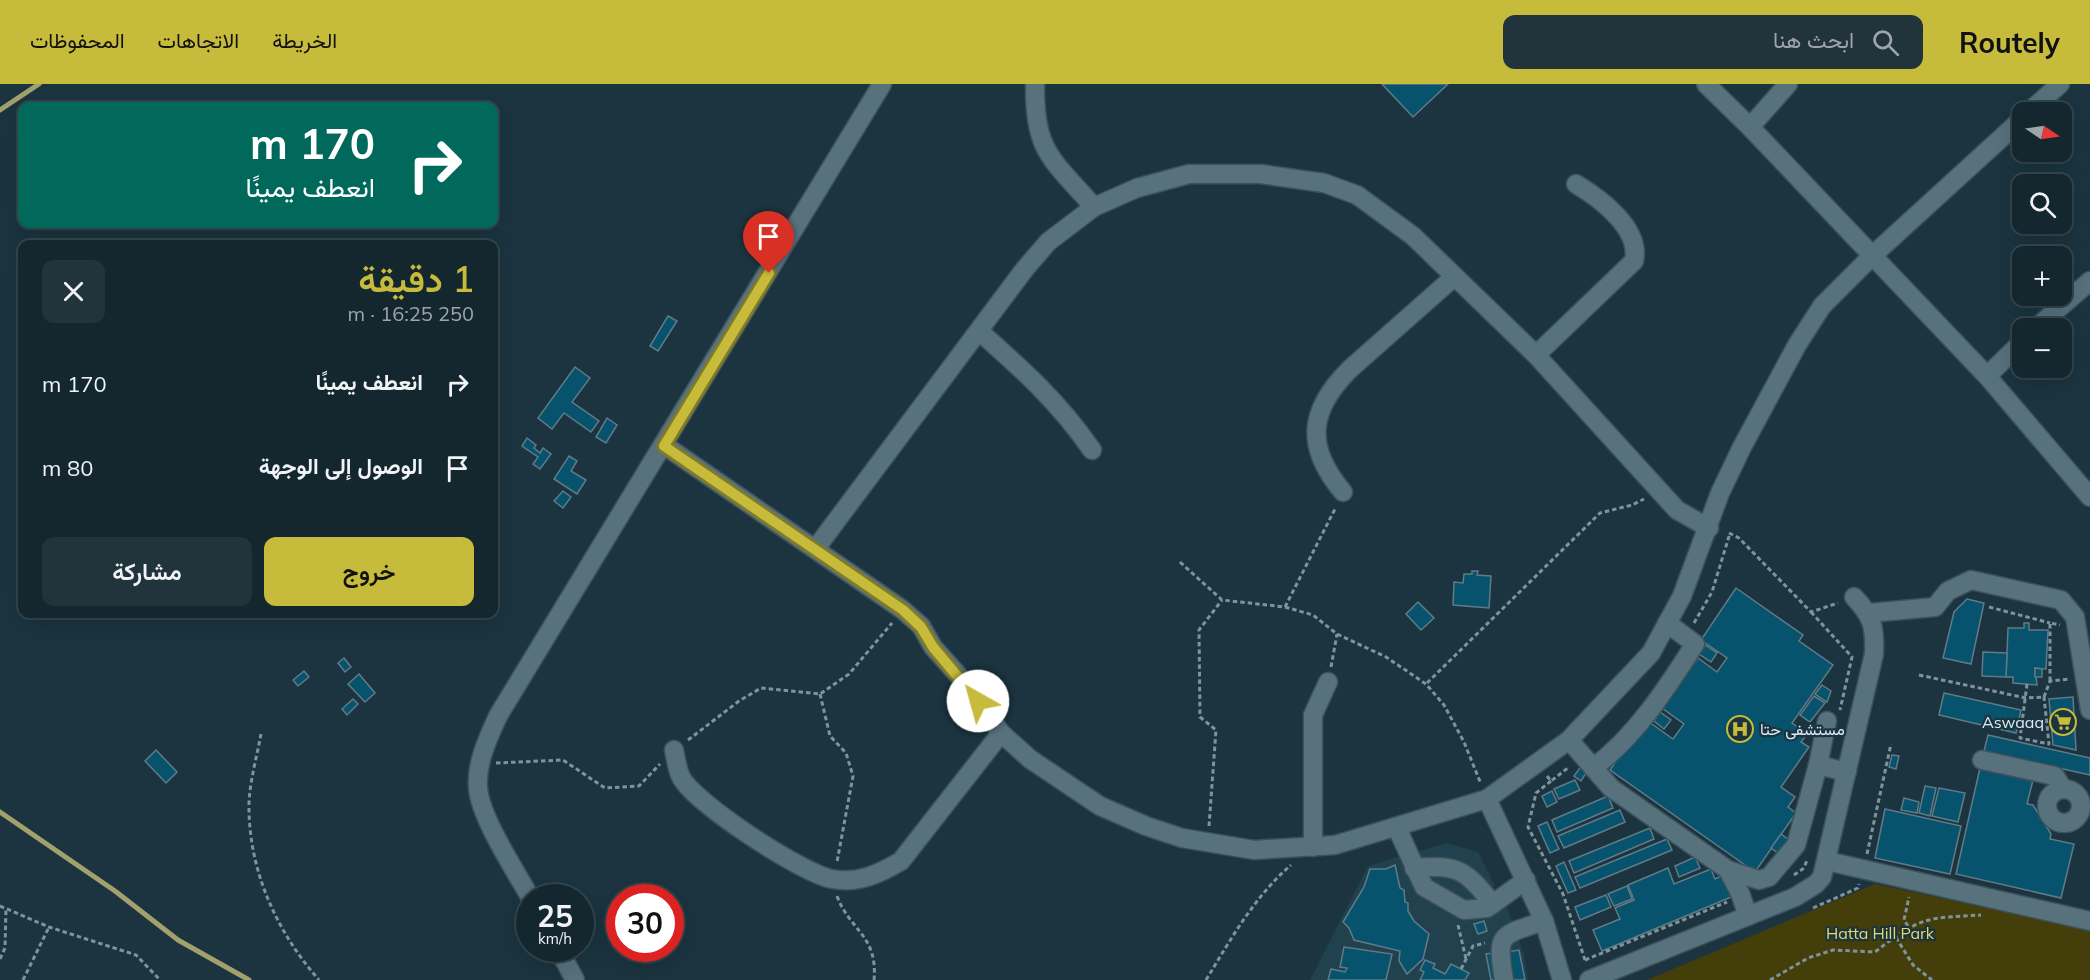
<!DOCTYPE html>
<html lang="ar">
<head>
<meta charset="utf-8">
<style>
  :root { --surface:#14272f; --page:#21333b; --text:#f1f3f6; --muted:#9da5aa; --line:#33444b; --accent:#c7bb3b }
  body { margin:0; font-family:Mulish,Vazirmatn,sans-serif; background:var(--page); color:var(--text); direction:rtl; height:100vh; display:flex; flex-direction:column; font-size:22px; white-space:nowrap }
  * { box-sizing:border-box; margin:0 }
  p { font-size:20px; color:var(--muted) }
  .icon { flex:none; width:33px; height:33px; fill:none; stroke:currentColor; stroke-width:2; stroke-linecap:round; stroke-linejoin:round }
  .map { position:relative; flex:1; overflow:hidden; direction:ltr }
  .sheet { position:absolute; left:18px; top:156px; width:480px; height:378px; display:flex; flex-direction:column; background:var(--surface); border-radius:12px; box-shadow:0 6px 24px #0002,0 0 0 2px var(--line); direction:rtl }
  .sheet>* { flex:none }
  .hud { position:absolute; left:18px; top:18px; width:480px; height:126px; border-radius:12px; box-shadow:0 6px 24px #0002,0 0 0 2px var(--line); direction:rtl; background:#00695c; color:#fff; overflow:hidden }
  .needle { width:39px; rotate:103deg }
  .buttons { position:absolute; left:2012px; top:18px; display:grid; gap:12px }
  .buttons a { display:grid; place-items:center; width:60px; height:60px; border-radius:12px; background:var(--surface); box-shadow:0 6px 24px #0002,0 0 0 2px var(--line); font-size:30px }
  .speed { position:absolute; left:516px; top:800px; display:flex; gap:12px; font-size:30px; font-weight:700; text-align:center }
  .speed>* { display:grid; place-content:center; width:78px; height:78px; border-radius:50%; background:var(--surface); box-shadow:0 6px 24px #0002,0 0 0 2px var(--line); line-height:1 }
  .speed small { font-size:15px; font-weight:400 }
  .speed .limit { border:9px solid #d22; background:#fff; color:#111 }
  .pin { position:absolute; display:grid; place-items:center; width:51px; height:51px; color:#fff; margin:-62px -26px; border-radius:50% 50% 50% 0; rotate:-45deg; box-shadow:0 0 6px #0007 }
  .pin .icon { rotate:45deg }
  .me { position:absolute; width:66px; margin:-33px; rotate:322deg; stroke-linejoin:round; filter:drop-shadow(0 0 4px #0008) }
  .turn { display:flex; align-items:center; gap:21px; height:126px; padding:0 24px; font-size:27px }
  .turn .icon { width:78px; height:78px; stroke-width:2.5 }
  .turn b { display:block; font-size:42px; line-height:51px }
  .round { display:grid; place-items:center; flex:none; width:63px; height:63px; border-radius:12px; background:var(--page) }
  .head { display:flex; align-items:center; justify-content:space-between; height:102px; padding:0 24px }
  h1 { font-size:36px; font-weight:600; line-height:45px; color:var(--accent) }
  .cta { display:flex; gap:12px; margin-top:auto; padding:12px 24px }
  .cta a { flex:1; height:69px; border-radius:12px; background:var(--accent); color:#111; font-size:24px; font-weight:600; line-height:69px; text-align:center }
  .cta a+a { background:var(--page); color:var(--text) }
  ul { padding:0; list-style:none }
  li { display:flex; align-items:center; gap:18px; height:84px; padding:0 24px }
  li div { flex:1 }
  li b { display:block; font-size:22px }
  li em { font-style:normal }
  header { display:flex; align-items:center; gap:36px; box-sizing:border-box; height:84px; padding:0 30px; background:var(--accent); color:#111 }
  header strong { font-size:28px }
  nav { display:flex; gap:33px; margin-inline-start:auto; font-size:21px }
  .search { width:420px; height:54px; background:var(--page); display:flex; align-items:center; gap:15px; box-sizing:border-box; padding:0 21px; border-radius:12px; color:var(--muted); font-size:22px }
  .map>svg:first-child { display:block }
  .built { fill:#21414f }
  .green { fill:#433e0a }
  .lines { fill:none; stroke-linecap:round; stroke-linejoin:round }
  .stream { stroke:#a2a16e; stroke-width:5 }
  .building { fill:#07526c; stroke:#607b87; stroke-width:1.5 }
  .minor-casing { stroke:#3c515b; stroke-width:21 }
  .path { stroke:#80939c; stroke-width:3; stroke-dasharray:4.5 3; stroke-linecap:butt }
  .minor { stroke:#57717d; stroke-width:18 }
  .route-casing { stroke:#817a26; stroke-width:15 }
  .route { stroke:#c7bb3b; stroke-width:10 }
  .labels { text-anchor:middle; stroke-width:4.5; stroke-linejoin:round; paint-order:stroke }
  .poi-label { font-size:16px; fill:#ddecf3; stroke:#1b343f; text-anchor:end }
  .park-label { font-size:16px; fill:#e3d96f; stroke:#1b343f }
</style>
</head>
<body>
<header>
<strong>Routely</strong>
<div class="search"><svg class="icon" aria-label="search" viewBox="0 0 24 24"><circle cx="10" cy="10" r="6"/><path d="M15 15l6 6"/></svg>ابحث هنا</div>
<nav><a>الخريطة</a><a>الاتجاهات</a><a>المحفوظات</a></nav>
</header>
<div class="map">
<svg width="2090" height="896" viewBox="0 0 2090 896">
  <rect width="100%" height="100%" fill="#1b343f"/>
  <path class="built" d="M1446,759L1478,768L1495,802L1492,803L1499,816L1505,819L1513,839L1524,871L1528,896H1310L1368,782L1401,772L1402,775L1420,770V767Z"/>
  <path class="green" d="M1875,800L2090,846V896H1647Z"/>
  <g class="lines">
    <g class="stream">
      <path d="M0,26L39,0"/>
      <path d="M0,728L115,807L178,856L249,896"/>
    </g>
  </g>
  <g class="building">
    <path d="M1382,0H1448L1413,33Z"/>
    <path d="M668,232L677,237L658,267L650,262Z"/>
    <path d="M575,283L590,294L572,318L599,337L591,348L564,329L552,345L538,334Z"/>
    <path d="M607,334L617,341L606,359L596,353Z"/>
    <path d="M527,354L536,361L534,364L540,369L543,364L551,370L540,385L533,380L538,373L522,362Z"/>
    <path d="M569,372L577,377L571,387L586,396L577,410L554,395Z"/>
    <path d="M563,407L571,413L563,424L554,417Z"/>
    <path d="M1472,487H1478L1477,491L1491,492L1489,524L1453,521L1454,498L1463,499L1464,490H1472Z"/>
    <path d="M1736,504L1803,551L1799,557L1833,581L1792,639L1807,650L1801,658L1809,663L1781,703L1795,713L1788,723L1796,729L1755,788L1610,686L1645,635L1673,655L1684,640L1662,624L1698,574L1717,588L1727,574L1701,556Z"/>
    <path d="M1967,515L1984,519L1971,580L1943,574L1954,528Z"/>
    <path d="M1418,518L1434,534L1421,546L1406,530Z"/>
    <path d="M2024,539H2029V546H2048L2046,585L2035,584L2037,601L2013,599V593H2006L2008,544H2024Z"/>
    <path d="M1705,561L1717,569L1711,578L1699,570Z"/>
    <path d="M1983,568L2007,569L2006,593L1982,592Z"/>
    <path d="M344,574L351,583L345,588L338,579Z"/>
    <path d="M2035,584L2042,585V593H2035Z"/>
    <path d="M304,587L309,593L298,602L293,596Z"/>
    <path d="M359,590L375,609L365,618L348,600Z"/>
    <path d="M1822,601L1831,607L1827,618L1815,610Z"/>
    <path d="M1944,609L2021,626L2016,649L1939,631Z"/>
    <path d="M1814,612L1825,619L1810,638L1800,631Z"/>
    <path d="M2073,613L2076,666L2053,661L2049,615Z"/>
    <path d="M353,615L358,620L347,631L342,625Z"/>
    <path d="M1660,628L1671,636L1664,645L1654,637Z"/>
    <path d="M1988,651L2090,674V691L1984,667Z"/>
    <path d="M156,666L177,688L166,699L145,677Z"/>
    <path d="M1892,671L1899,672L1896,685L1889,683Z"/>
    <path d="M1582,681L1588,686L1581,697L1574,692Z"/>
    <path d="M1980,684L2033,696L2027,720L2033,721L2051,750L2050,755L2074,760L2061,814L1956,790Z"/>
    <path d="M1575,696L1580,706L1559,715L1554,705Z"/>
    <path d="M1925,702L1936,704L1930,732L1919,729Z"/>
    <path d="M1939,704L1965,709L1958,738L1932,732Z"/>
    <path d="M1552,707L1557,718L1547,723L1542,712Z"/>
    <path d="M1608,712L1613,724L1557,748L1552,736Z"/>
    <path d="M1904,714L1919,718L1917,729L1901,726Z"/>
    <path d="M1885,725L1961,742L1950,790L1875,774Z"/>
    <path d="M1620,726L1625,738L1564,764L1558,752Z"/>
    <path d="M1547,738L1559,765L1550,769L1538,742Z"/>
    <path d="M1650,744L1654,755L1574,789L1569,777Z"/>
    <path d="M1781,750L1789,756L1779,770L1771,764Z"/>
    <path d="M1667,755L1672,766L1580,804L1575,793Z"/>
    <path d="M1695,773L1700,784L1679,793L1675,782Z"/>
    <path d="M1564,778L1576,806L1568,809L1556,782Z"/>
    <path d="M1395,781L1400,804L1404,806L1405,818L1408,819V827L1414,837L1429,850L1423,875L1407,890L1399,877L1400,867L1354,856L1349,844L1343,838L1364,803L1370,785H1386Z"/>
    <path d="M1668,784L1674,800L1711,785L1715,795L1723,791L1731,813L1602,867L1593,846L1620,835L1615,824L1634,816L1628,801Z"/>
    <path d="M1627,802L1632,815L1614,822L1608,810Z"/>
    <path d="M1606,811L1611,823L1580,836L1575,823Z"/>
    <path d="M1484,837L1487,847L1478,850L1474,840Z"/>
    <path d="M1344,863L1392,870L1386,896H1328L1331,885L1345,888L1347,884L1340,883Z"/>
    <path d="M1519,866L1525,896H1511L1507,868Z"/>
    <path d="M1493,869L1498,896H1491L1486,870Z"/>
    <path d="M1425,876L1435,880L1433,884L1445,890L1451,880L1469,889L1465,896H1420L1424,888L1420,886Z"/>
  </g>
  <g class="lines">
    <defs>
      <g id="minor">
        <path d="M1035,0C1034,68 1052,75 1094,123"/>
        <path d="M1706,0L1750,43L1987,292L2090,413"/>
        <path d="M2029,28L2060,0"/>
        <path d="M1750,43L1788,0"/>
        <path d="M2036,244L2090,197"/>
        <path d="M979,247C1023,286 1058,317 1092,366"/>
        <path d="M1536,271L1634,177C1641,145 1601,115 1576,100"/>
        <path d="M1987,292L2022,258"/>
        <path d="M664,361L903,526L921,542L933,563L967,601L1001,649L1030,675L1100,722L1146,742L1182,754L1254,766L1335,761L1487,715L1569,656L1651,569L1682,512L1720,409L1742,363L1797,261L1822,222L1872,172L2022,35"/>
        <path d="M1343,408C1305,363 1308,327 1350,285L1454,193"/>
        <path d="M816,464L1024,186L1048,158L1094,123L1137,104L1189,90H1261L1324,99L1357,111L1413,152L1536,271L1677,426L1709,444"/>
        <path d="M1869,529L1935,523L1948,507L1971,496L2061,516L2075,533L2090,626"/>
        <path d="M1569,656L1611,704L1728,786L1759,796L1769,793L1796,761L1818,681L1847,688"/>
        <path d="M674,666C676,675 677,685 681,693C694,719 803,790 832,795C858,800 879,790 901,777L1001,649"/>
        <path d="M1982,676L2055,692L2063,705"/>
        <path d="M1818,681L1827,637"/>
        <path d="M1593,684C1635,653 1667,604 1695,560L1667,539"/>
        <circle cx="2064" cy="722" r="17"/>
        <path d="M1487,715L1544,837L1562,896"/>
        <path d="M1397,744L1424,803L1464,826L1487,824L1526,796"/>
        <path d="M1313,763V631L1328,598"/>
        <path d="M1827,777L2090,837"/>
        <path d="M1414,784C1459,780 1465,786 1493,820"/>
        <path d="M1728,786L1740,809L1748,832"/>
        <path d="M530,813C515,786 480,733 478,704C476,679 488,654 498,632L882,0"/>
        <path d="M558,864L575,896"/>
        <path d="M1504,896C1496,848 1500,852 1544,837"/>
        <path d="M1589,896L1795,813L1816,800L1822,793L1874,570C1875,543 1873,533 1854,513"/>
      </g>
    </defs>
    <use href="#minor" class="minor-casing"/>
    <g class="path">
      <path d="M1729,449L1739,454L1811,528L1838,519"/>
      <path d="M1180,478L1222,516L1285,523L1313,531L1337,550L1386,573L1426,600L1444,621L1464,658L1481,700"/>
      <path d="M1285,523L1336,423"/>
      <path d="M1989,523L2050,539"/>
      <path d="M1811,528L1852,573L1840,626"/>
      <path d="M1694,539L1712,508L1730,449"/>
      <path d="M1331,583L1337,550"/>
      <path d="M1919,591L2026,614L2044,613L2050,597L2070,595"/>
      <path d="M2050,597V539L2060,541"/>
      <path d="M1427,599L1600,429L1632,421L1644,415"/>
      <path d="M2027,600L2020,654L2049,660L2044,613"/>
      <path d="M820,610L830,652L846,669L853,692L837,778"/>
      <path d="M261,650C257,672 250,696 249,719C248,785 276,847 319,896"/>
      <path d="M688,656L739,617L761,604L820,610L849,590L892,539"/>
      <path d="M496,679L563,676L605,704L639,702L660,680"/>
      <path d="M1547,692L1551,697L1569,683"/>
      <path d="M1551,697L1536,709L1528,743L1563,810L1585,876"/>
      <path d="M1209,742L1216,646L1200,633L1199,546L1222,516"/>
      <path d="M1867,770L1891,660"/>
      <path d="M1794,791L1804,784L1807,776"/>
      <path d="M837,812C850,847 878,851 874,896"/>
      <path d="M0,822L49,843L136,871L160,896"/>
      <path d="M1813,824L1858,804L1859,800"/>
      <path d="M1458,841L1466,875"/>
      <path d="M1908,842L1904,836L1909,813"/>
      <path d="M1892,847L1913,881L1932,896"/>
      <path d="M0,875L5,864L6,825"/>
      <path d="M1585,876L1727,818"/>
      <path d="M1461,885L1473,862L1485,859"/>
      <path d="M23,896L49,843"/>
      <path d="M1206,896C1231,855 1254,813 1291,781"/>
      <path d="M1770,896L1808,874L1833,866L1875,868C1920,833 1925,834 1981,831"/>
    </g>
    <use href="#minor" class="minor"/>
  </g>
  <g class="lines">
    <defs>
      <path id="route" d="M769,189L664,362L903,526L921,543L933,563L978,617"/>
    </defs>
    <use href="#route" class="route-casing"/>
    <use href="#route" class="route"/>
  </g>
  <defs>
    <symbol id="supermarket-ring" viewBox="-11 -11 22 22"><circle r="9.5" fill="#1b343f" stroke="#c7bb3b" stroke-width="1.5"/><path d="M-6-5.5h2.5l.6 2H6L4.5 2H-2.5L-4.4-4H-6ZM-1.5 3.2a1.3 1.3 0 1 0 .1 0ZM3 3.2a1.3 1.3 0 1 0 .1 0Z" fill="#c7bb3b"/></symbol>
    <symbol id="hospital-ring" viewBox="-11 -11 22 22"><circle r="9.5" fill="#1b343f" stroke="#c7bb3b" stroke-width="1.5"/><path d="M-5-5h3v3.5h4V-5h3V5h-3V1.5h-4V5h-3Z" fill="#c7bb3b"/></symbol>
  </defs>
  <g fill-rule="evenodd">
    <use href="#supermarket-ring" x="2048" y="623" width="30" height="30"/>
    <use href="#hospital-ring" x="1725" y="630" width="30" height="30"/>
  </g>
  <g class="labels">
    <g class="poi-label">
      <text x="2044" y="644">Aswaaq</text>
      <text x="1760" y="651" text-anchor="start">مستشفى حتا</text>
    </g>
    <g class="park-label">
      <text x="1880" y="855">Hatta Hill Park</text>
    </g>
  </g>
</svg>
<div class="buttons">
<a><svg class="needle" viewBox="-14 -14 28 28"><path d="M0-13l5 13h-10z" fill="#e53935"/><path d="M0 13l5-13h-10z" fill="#9da5aa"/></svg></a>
<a><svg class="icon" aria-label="search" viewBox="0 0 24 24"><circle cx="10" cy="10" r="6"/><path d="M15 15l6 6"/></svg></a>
<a>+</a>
<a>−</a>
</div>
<div class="speed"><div>25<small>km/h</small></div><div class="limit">30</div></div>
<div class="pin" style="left:769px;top:189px;background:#d93025"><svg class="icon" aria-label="arrive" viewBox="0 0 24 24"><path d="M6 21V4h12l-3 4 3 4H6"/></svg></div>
<svg class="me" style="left:978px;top:617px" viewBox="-20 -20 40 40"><circle r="19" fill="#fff"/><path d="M0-13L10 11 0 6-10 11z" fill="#c7bb3b"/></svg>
<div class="hud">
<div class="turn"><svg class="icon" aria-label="right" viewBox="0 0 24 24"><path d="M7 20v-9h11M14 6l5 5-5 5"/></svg><div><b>170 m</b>انعطف يمينًا</div></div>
</div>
<section class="sheet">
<div class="head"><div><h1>1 دقيقة</h1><p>250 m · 16:25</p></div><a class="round"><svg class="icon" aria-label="close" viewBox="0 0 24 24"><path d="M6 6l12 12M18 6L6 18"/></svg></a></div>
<ul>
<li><svg class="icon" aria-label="right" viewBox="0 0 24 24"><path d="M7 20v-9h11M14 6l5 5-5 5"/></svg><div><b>انعطف يمينًا</b></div><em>170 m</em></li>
<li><svg class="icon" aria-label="arrive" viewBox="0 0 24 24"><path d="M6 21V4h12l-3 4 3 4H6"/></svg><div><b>الوصول إلى الوجهة</b></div><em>80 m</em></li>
</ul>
<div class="cta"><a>خروج</a><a>مشاركة</a></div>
</section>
</div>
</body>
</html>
